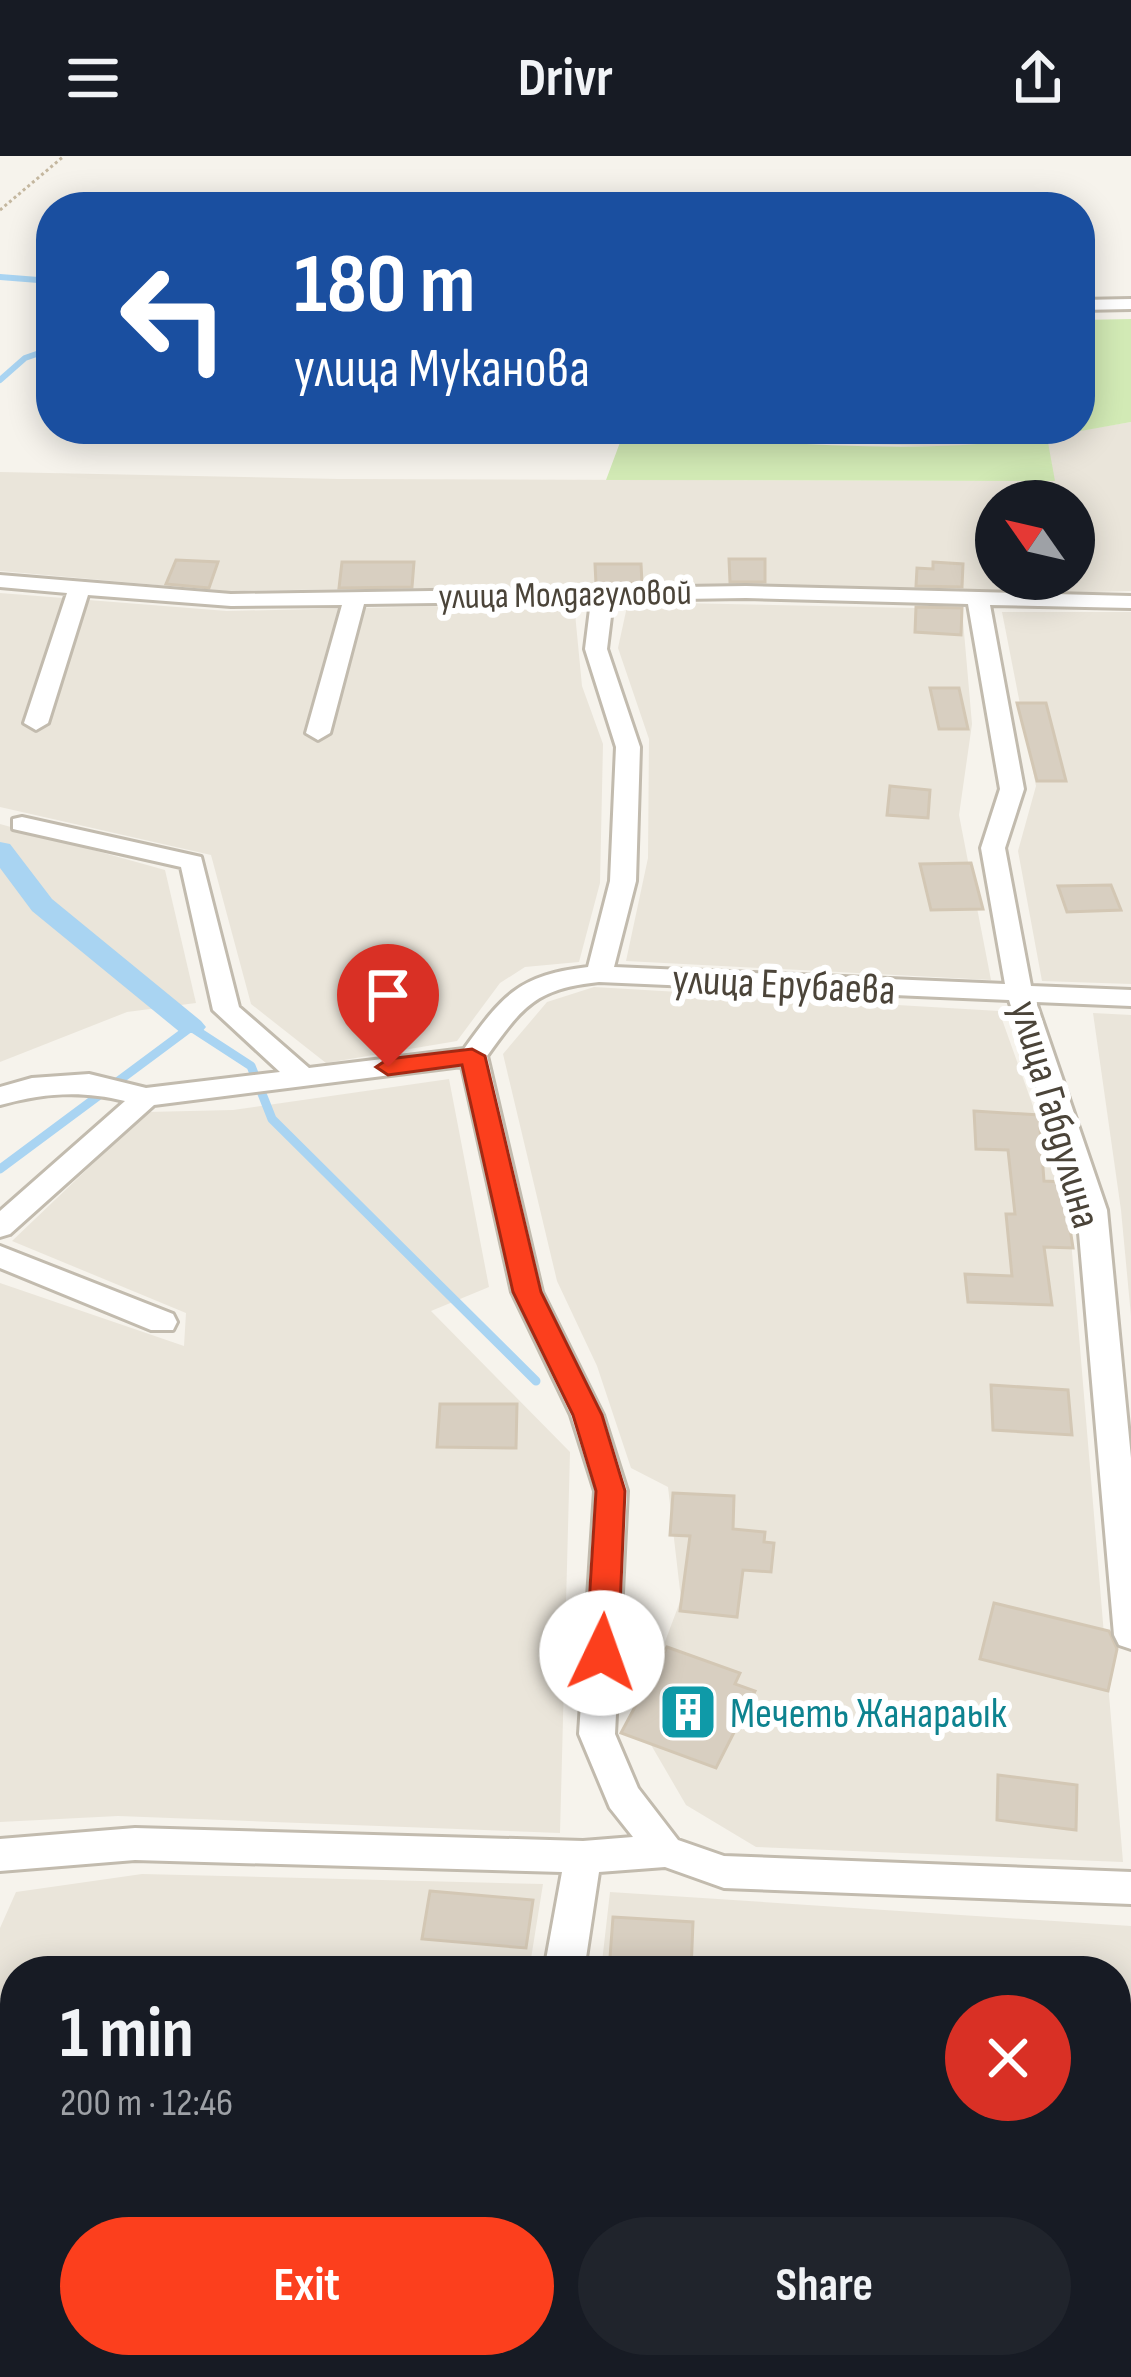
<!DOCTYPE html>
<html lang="en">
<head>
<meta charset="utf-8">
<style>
  :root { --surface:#171b24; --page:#20242c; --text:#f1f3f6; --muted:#9ea1a6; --accent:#fc3f1d }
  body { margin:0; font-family:"Sofia Sans Condensed",sans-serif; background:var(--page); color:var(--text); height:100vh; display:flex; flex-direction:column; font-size:45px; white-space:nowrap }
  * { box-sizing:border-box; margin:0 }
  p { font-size:39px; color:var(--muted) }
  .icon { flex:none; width:66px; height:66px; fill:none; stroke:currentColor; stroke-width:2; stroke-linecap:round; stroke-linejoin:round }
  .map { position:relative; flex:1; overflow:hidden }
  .drawer { position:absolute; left:0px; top:1800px; width:1131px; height:423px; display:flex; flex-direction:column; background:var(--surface); border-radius:48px 48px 0 0; box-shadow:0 6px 30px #0003 }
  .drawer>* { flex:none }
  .top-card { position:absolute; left:36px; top:36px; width:1059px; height:252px; border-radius:48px; box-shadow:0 6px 30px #0003; background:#1a4fa0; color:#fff; overflow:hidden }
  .needle { width:78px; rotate:304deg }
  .controls { position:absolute; left:975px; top:324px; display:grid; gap:24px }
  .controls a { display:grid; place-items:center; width:120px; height:120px; border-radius:50%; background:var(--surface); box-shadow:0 6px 30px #0003; font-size:60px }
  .pin { position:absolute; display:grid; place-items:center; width:102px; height:102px; color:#fff; margin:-123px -51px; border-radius:50% 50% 50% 0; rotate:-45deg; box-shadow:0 0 12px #0007 }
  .pin .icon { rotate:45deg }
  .me { position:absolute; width:132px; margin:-66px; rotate:3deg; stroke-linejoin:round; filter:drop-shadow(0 0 9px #0008) }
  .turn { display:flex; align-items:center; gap:42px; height:252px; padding:0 60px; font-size:54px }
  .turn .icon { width:156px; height:156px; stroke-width:2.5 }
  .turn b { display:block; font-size:84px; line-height:102px }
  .round { display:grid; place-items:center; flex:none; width:126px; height:126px; border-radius:63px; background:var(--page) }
  .headline { display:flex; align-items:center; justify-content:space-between; height:204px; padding:0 60px }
  h1 { font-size:72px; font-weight:700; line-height:90px }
  .action { display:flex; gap:24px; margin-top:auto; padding:24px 60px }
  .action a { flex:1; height:138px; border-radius:72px; background:var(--accent); color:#fff; font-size:48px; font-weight:700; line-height:138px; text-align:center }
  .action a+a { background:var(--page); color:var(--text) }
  header { display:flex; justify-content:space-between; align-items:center; height:156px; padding:0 60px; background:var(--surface); font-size:54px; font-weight:700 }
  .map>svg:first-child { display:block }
  .residential { fill:#eae5da; fill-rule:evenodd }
  .green { fill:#d2eab5 }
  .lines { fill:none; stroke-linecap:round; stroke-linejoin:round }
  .stream-far1 { stroke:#a9d4f2; stroke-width:6 }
  .stream { stroke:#a9d4f2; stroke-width:9 }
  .canal { fill:#a9d4f2; fill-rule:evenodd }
  .building { fill:#d8cfc1; stroke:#d3c7b4; stroke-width:3 }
  .street-casing { stroke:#c2bbae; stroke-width:6 }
  .path { stroke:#c4b79f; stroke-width:3; stroke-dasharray:3 3; stroke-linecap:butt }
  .street { fill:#fff; fill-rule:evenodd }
  .route { fill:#fc3f1d; stroke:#a42913; stroke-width:3 }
  .labels { text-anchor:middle; stroke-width:12; stroke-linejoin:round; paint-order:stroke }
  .far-street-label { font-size:36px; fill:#4b4439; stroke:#fff }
  .street-label { font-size:42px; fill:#4b4439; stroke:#fff }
  .culture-label { font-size:42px; fill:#0d838f; stroke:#fff; text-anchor:start }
</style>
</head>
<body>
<header><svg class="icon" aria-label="menu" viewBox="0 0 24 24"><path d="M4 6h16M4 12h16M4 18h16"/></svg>Drivr<svg class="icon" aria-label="share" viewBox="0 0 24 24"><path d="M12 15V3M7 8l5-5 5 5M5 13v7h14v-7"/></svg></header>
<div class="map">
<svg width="1131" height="2221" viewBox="0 0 1131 2221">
  <rect width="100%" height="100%" fill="#f6f3ec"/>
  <g class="residential">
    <path d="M1131,266V435L1058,437L712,428L225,435L0,415V316L338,323L1054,325L1046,281L972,292L679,280L682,273H1045L1047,280ZM996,345H1074V423H996Z"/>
    <path d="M0,437L227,455L574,447L582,530L603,588L600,727L579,806L525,811L500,827L457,885L326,907L251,848L211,699L0,651Z"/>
    <path d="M628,446L962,453L972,568L959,659L991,824L626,805L648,702L649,583L618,492Z"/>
    <path d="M1002,456H1131V828L1042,825L1018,695L1036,630Z"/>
    <path d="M0,668L165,714L196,847L127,856L0,906Z"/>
    <path d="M594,831L999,855L1068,1048L1123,1706L756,1691L686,1649L636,1563L681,1443L668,1331L631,1312L597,1210L557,1125L503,898L547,846Z"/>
    <path d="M1093,857L1131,859V1160L1121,1054Z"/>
    <path d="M449,923L489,1131L431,1155L570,1296L560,1677L118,1660L0,1666V1127L184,1190L186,1157L12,1085L147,956L233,954Z"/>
    <path d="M142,1718L543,1728L529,1815H15V2208H475L474,2221H0V1772L16,1736Z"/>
    <path d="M610,1736L1131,1770V2221H556V2208H1116V1815H601Z"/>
  </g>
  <path class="green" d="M1131,163V266L1047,281L1055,325L606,324L625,273H682L680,280C802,288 925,299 1045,281V273H1080V164Z"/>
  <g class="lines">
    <g class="stream-far1">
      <path d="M0,121L51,125"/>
      <path d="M0,224L25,202L51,193"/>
    </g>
    <path class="stream" d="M0,1013L191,871L251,910L272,963L536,1225"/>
    <path class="canal" d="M0,686L10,688L52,743L201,865L206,871L201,877H181L32,755L0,712Z"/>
  </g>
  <g class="building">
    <path d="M729,403H765V426H730Z"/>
    <path d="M176,404L218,406L209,432L166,428Z"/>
    <path d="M342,406H414L412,431L339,432Z"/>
    <path d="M933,406L963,408L962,431L916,430L917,412L933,413Z"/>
    <path d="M595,408H641L642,427L596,428Z"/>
    <path d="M916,451L962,452L961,479L915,476Z"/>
    <path d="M930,532H959L968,573H939Z"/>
    <path d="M1017,547H1046L1066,625H1037Z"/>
    <path d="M890,630L930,634L928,662L887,659Z"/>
    <path d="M971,707L983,753L931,754L920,708Z"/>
    <path d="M1111,729L1121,754L1067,756L1058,730Z"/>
    <path d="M974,955L1039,959L1044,1025L1063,1026L1073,1092L1044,1091L1052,1149L968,1146L965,1118L1012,1120L1006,1058H1015L1008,994L976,993Z"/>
    <path d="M991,1229L1068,1234L1072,1279L993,1274Z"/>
    <path d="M440,1248H517L516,1292L437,1291Z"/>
    <path d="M673,1337L734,1340L733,1373L765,1376L764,1386L774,1387L771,1416L743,1414L737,1461L680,1455L690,1380L670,1379Z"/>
    <path d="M994,1447L1109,1475L1117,1493L1108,1535L980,1503Z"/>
    <path d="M667,1491L740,1517L735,1528L755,1535L716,1612L621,1577Z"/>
    <path d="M998,1619L1077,1629L1076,1674L997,1664Z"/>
    <path d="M430,1735L533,1744L526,1792L422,1783Z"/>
    <path d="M613,1761L693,1766L691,1815H609Z"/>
  </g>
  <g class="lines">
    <defs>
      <g id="street">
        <path d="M1131,143V153L1080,154V144Z"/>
        <path d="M0,419L231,438L746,430L1131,440V452L990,449L1024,633L1005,692L1031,830L1131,834V850L1036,846L1107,1054L1131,1302V1493L1119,1489L1114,1479L1077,1054L1009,844L599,826C535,833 523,850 487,900L542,1136L603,1259L627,1335L615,1578L638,1632L678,1684L724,1700L1131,1716V1748L724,1732L665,1711L599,1716L584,1815H544L562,1716L135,1704L0,1715V1683L135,1672L583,1685L633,1681L610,1652L579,1578L595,1335L571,1259L512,1136L462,910L154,949L10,1078L0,1081V1055L125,945C81,934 44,937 0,949V931L32,922L89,918L146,932L280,916L213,854L181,711L13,673V663L22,661L201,701L239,851L309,912L464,893C503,839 519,819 588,811L610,725L616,591L585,493L591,445L364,448L330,577L318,584L306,577L342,449L231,450L88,439L48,567L36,574L24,567L67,437L0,431ZM746,442L968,448L1000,633L981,692L1005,828L614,811L636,725L640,591L607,493L613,444Z"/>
        <path d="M0,1090L173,1158L177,1166L173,1174H151L0,1112Z"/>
        <rect x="490" y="2208" width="44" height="13"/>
      </g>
    </defs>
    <use href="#street" class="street-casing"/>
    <path class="path" d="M0,54L64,0"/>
    <use href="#street" class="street"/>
  </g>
  <path class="route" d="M472,893L485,900L541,1136L602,1259L625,1335L618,1497L613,1506L602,1510L591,1506L586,1497L596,1335L573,1259L513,1136L462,909L388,919L376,911L388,903Z"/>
  <defs>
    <symbol id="building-square" viewBox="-11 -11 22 22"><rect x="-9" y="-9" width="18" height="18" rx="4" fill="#0f9aa8" stroke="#fff"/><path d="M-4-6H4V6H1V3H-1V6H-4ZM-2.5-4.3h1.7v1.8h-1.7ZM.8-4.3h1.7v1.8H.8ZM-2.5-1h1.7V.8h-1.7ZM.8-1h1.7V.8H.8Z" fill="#fff"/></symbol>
  </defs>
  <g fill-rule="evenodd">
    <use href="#building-square" x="655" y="1523" width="66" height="66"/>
  </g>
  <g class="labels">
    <g class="far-street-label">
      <text transform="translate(565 437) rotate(-1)" y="13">улица Молдагуловой</text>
    </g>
    <g class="street-label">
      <text transform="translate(784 827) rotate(3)" y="15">улица Ерубаева</text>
      <text transform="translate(1057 958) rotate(74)" y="15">улица Габдулина</text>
    </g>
    <g class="culture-label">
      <text x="730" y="1571">Мечеть Жанараык</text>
    </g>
  </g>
</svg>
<div class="controls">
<a><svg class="needle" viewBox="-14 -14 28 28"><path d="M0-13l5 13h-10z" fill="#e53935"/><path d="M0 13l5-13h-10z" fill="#9ea1a6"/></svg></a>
</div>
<div class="pin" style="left:388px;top:911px;background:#d93025"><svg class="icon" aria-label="arrive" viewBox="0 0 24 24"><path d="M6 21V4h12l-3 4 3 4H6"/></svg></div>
<svg class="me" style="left:602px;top:1497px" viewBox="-20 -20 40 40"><circle r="19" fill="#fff"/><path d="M0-13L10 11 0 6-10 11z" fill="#fc3f1d"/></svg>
<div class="top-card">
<div class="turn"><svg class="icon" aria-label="left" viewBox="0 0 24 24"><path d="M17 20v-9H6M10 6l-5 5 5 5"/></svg><div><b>180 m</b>улица Муканова</div></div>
</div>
<section class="drawer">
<div class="headline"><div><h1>1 min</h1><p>200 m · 12:46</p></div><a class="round" style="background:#d93025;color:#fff"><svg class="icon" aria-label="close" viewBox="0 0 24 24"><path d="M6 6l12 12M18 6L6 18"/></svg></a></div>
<div class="action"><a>Exit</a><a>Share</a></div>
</section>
</div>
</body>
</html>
